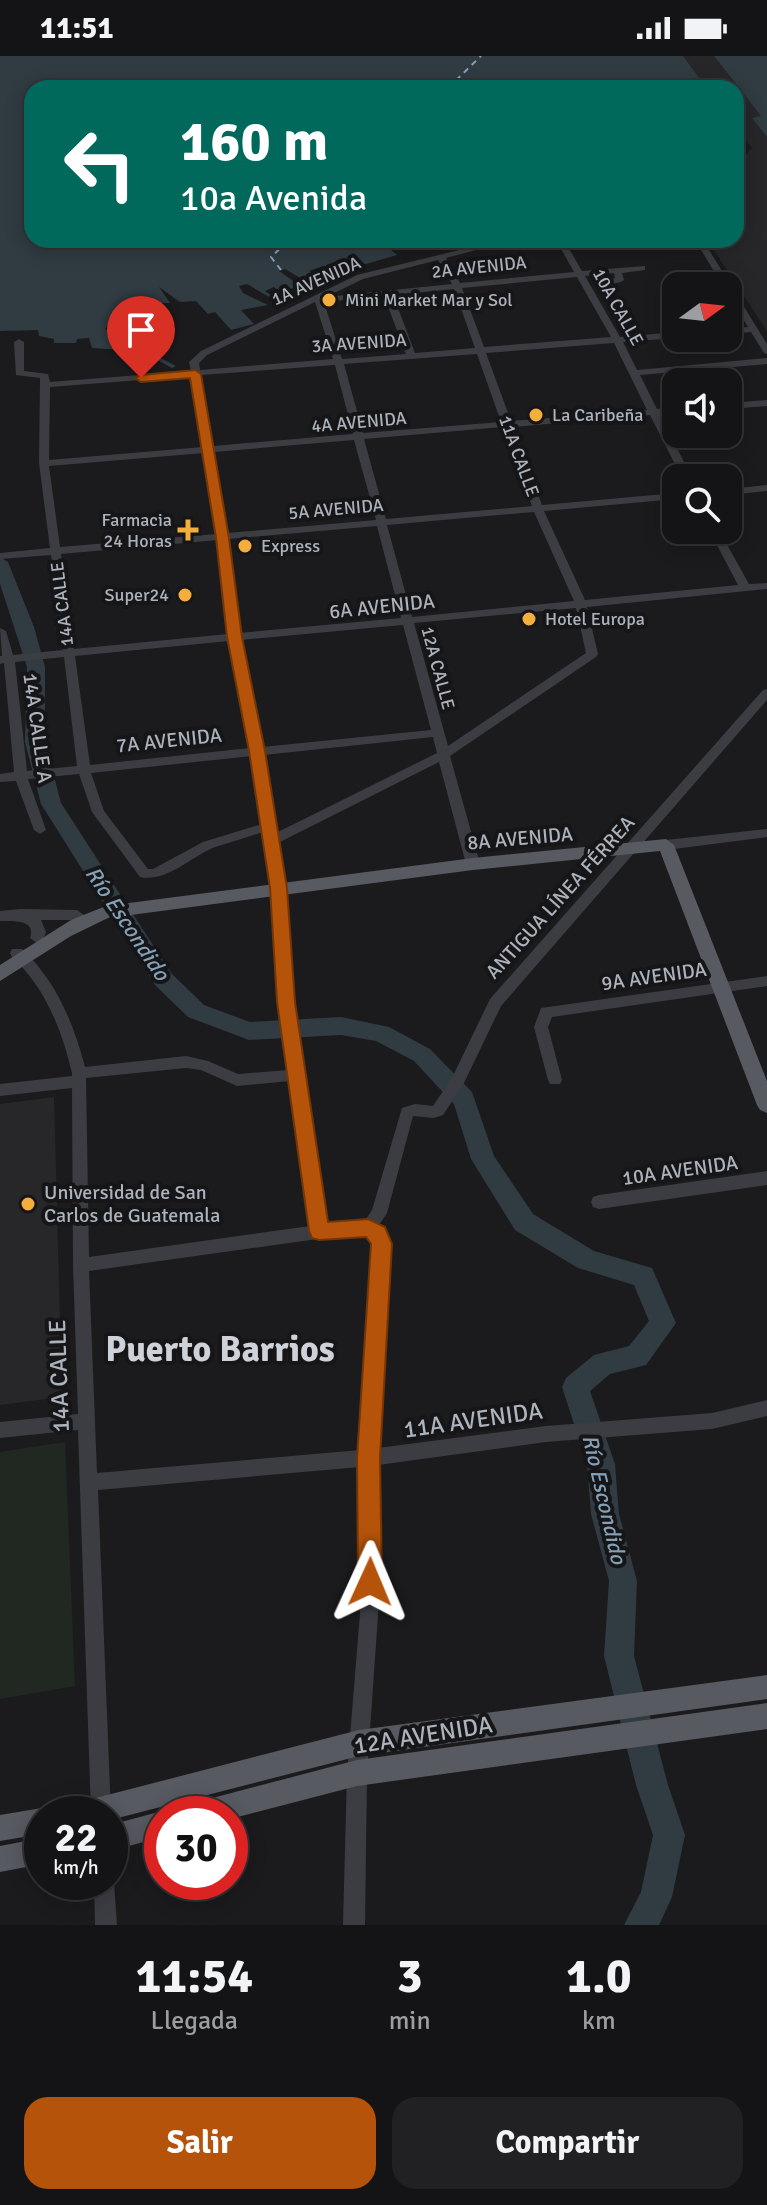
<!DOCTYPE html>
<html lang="es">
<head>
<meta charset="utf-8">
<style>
  :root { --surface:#141416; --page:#212123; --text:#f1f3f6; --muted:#9d9ea1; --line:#333335; --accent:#b45309 }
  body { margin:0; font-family:Signika,sans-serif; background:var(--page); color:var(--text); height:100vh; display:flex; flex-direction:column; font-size:30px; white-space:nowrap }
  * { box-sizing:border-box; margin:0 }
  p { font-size:26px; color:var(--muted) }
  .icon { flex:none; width:44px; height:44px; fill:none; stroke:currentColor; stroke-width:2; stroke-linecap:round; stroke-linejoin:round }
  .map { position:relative; height:1869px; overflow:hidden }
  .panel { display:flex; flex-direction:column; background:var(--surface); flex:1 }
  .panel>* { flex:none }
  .guide { position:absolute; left:24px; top:24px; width:720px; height:168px; border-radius:24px; box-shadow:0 4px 20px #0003,0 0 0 2px var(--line); background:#00695c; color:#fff; overflow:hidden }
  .needle { width:52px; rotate:75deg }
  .tools { position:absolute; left:662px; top:216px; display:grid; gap:16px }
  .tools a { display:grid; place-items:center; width:80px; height:80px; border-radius:16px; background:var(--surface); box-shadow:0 4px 20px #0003,0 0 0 2px var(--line); font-size:40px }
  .speed { position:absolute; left:24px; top:1740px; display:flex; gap:16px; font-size:40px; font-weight:700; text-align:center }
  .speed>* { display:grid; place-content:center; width:104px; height:104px; border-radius:50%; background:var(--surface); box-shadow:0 4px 20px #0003,0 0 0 2px var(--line); line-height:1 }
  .speed small { font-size:20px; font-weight:400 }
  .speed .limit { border:12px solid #d22; background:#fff; color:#111 }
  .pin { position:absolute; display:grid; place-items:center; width:68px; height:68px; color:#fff; margin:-82px -34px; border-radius:50% 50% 50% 0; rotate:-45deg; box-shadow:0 0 8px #0007 }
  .pin .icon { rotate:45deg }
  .me { position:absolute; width:88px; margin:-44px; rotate:1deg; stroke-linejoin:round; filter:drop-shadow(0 0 6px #0008) }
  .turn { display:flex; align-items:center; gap:28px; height:168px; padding:0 24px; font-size:36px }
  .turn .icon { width:104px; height:104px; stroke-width:2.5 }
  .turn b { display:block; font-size:56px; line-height:68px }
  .eta { display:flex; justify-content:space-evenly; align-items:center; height:136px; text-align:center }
  .eta b { font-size:48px; font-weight:800; line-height:56px }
  .primary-button { display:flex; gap:16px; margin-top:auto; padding:16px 24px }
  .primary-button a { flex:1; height:92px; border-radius:24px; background:var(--accent); color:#fff; font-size:32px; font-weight:800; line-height:92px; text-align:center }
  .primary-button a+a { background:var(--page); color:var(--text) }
  .status { display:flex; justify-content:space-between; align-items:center; height:56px; padding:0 40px; background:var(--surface); direction:ltr }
  .status svg { height:22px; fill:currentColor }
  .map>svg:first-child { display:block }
  .built { fill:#27272a }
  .green { fill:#202821 }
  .water { fill:#303b42 }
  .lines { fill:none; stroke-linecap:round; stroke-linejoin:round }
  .river { fill:#303b42; fill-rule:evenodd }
  .ferry { stroke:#85a1b7; stroke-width:2; stroke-dasharray:6 5; stroke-linecap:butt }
  .minor { fill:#3c3d42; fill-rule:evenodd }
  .major { fill:#585a61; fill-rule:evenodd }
  .route { fill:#b45309; stroke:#753606; stroke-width:2 }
  .poi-dot { fill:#f3ae3d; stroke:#161618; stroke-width:3 }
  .labels { text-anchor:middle; stroke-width:8; stroke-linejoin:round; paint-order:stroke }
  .far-street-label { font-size:18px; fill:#adb3bc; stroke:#161618 }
  .far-poi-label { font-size:18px; fill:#adb3bc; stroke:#161618; text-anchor:start }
  .street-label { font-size:20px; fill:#adb3bc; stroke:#161618 }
  .poi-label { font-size:20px; fill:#adb3bc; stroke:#161618; text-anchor:start }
  .water-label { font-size:22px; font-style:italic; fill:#85a1b7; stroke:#161618 }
  .near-street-label { font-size:24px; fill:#adb3bc; stroke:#161618 }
  .town-label { font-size:36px; font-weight:bold; fill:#ced1d8; stroke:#161618 }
</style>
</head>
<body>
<div class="status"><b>11:51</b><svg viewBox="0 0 49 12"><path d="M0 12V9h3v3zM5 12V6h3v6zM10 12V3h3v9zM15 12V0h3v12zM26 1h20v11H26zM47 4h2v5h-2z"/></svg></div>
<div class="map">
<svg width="767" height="1869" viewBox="0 0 767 1869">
  <rect width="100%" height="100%" fill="#1b1b1d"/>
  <g class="built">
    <path d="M683,0H714L762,61L752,62L767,81V275L707,184H736V100H744L752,92L736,71V32H707Z"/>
    <path d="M54,1041L62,1341L0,1349V1048Z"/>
  </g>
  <path class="green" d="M65,1386L75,1630L0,1643V1396Z"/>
  <g class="water">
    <path d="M0,0H683L707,32H32V184H429L422,186L428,192L421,194L416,190L390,193L397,199L359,210L361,213L338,220L323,210L309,215L321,221L307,226L285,213L279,215L299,229L288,234L294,238L287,242L274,231L265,235L272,240L269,241L247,228L239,230L243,237L268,249L241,254L254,268L231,274L215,256L208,258L196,245L180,246L159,231L170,247H130L123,258L105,273L176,310L172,312L141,295L92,292L89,282L77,283L76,287H54V283L39,280L38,274L0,275Z"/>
    <path d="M714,0H767V81L752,62L761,60Z"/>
  </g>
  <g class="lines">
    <path class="river" d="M0,501L8,506L34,571L45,611V686L61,747L171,917L204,949L250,966L341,961L389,971L430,993L472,1036L494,1100L533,1158L594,1195L652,1212L676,1267L646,1309L610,1318L590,1335L615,1408L619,1458L637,1525L634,1600L668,1729L685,1779L672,1841L659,1869H624L641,1836L653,1779L636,1729L604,1600L609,1525L591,1458L587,1408L562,1331L566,1322L594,1299L629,1290L649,1265L634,1229L578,1212L515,1174L471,1103L454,1048L414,1005L376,985L341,979L249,984L188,961L155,929L41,748L25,686L27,611L0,528Z"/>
    <g class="ferry">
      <path d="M448,32L481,0"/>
      <path d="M281,214L271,201L289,184"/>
    </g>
    <g class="minor">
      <path d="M500,184H514L446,202L460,227L574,216L556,184H564L582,215L645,210V214L622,217L624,224C619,228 606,229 601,225L615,222L614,217L585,220L620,281L676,276V282L623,286L637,314L767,302V308L640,319L657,353L676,351V357L660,358L692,422H682L650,359L513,371L542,449L676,437V443L544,455L585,544L738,529L709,474H719L749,528L767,527V533L587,551L598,598L596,601L450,700L480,808L478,811H468L466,808L439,706L278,787L285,832L293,946L326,1168L353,1164L364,1166L372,1154L402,1052L415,1048L433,1050L452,1022L490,943L763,634L767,633V644L501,950L463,1029L443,1059L434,1062L413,1060L387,1157L379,1169L389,1182L378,1392L546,1370L712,1357L767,1344V1360L712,1373L546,1386L378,1409L379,1545L367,1717L365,1869H343L347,1717L361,1545L360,1411L98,1434L111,1758L110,1761V1758H91L78,1374L0,1382V1366L78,1358L73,1209L72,1032L0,1040V1028L72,1020V1017C62,974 45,931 12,901L10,897L12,893H22C55,923 74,968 85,1011L186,1000L208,1005L238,1018L288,1014C277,935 275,855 263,776C247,781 231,786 215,791C192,800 166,827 140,821L92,756L79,718L28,723L46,774L40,778L34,774L16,725L0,726V718L14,716L4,607L0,608V600H2L0,572L6,575L13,599L63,594L51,499L0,503V497L50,492L39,407L40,322L16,319L14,286L19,283L24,286V315L48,318L50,326L191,315L189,306L201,295L357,219ZM438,204L452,228L326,241L363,223ZM577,221L611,281L484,291L462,232ZM454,233L475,292L415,297L393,239ZM384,240L406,298L342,303L324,246ZM315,246L333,303L200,314L199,307L207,299ZM614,287L647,354L511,365L486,297ZM477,298L501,366L363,377L344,308ZM335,309L353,378L213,390L201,319ZM192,320L203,391L49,404L50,331ZM503,371L532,450L386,463L364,383ZM354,384L376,464L227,477L214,396ZM204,397L217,478L60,491L49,410ZM534,456L574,545L412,561L387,469ZM377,470L401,562L239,577L228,483ZM218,484L228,578L74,593L61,498ZM576,552L586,597L448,690L414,567ZM403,569L431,674L262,691L240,584ZM229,585L250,692L90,709L75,600ZM64,601L77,710L27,715L15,606ZM433,681L437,697L276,777L264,699ZM252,700L262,768L203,786L153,813H148L104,755L91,717ZM186,1012L201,1014L237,1030L290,1025L310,1170L89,1201L86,1022ZM353,1178L370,1180L373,1184L361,1394L97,1417L89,1215Z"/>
      <path d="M695,184H703L767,288V298L764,297L751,276L728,278V272L748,271L728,238V230H723Z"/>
      <path d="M767,344V350L728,353V347Z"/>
      <path d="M767,429V435L728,439V433Z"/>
      <path d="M767,773V781L666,794L660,789L666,784Z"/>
      <path d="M21,853L77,854L84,859L77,864H41L46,876L42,886L37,887L30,882C37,863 12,865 0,865V855Z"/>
      <path d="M767,920V930L552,961L548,971L562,1024L560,1028H550L548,1024L534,971L541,952Z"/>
      <path d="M767,1115V1129L599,1153L593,1151L591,1146L593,1141L599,1139Z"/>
      <path d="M110,1818L114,1826L117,1869H95L94,1826H110Z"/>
    </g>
    <g class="major">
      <path d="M666,783L674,789L767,1025V1057L760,1054L757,1049L660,795L473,814L108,862L71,880L0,925V909L71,864L106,850L473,802Z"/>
      <path d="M767,1619V1643L359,1700L110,1764V1758H71L75,1749L84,1745L359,1674Z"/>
      <path d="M767,1647V1673L357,1730L230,1763V1758H188L192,1749L201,1745L357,1704Z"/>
      <path d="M42,1752L52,1758H42V1778L0,1785V1759Z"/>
      <path d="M162,1755L169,1758H162V1781L110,1795V1769Z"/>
      <path d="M42,1782V1808L0,1816V1790Z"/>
    </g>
  </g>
  <path class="route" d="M195,314L201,318L229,482L242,581L265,695L287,832L295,946L328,1166L368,1163L385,1171L392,1188L380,1402L382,1526L379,1535L370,1538L362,1535L358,1526L357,1402L371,1188L366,1181L319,1184L312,1182L309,1175L277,946L270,832L249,695L227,581L216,482L190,322L141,326L135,322L141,319Z"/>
  <g class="poi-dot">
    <circle cx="329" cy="244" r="8"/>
    <circle cx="536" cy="359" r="8"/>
    <path d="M184 462h8v8h8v8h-8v8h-8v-8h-8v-8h8z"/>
    <circle cx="245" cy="490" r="8"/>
    <circle cx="185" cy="539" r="8"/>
    <circle cx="529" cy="563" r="8"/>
    <circle cx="28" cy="1148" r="8"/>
  </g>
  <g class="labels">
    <g class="far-street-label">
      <text transform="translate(479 211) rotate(-6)" y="6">2A AVENIDA</text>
      <text transform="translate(316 225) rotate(-24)" y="6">1A AVENIDA</text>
      <text transform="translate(618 251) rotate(61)" y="6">10A CALLE</text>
      <text transform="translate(359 287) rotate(-4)" y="6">3A AVENIDA</text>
      <text transform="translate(359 366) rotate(-5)" y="6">4A AVENIDA</text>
      <text transform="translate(519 400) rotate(70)" y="6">11A CALLE</text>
      <text transform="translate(336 453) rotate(-5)" y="6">5A AVENIDA</text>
      <text transform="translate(62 548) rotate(-97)" y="6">14A CALLE</text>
      <text transform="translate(438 612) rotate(75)" y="6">12A CALLE</text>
    </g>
    <g class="far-poi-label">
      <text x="345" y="250">Mini Market Mar y Sol</text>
      <text x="552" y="365">La Caribeña</text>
      <text x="172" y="470" text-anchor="end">Farmacia<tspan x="172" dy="21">24 Horas</tspan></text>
      <text x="261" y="496">Express</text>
      <text x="169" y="545" text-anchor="end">Super24</text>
      <text x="545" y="569">Hotel Europa</text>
    </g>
    <g class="street-label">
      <text transform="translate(382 550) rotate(-6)" y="7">6A AVENIDA</text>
      <text transform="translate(38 672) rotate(82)" y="7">14A CALLE A</text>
      <text transform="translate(169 684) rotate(-6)" y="7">7A AVENIDA</text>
      <text transform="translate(520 782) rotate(-5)" y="7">8A AVENIDA</text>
      <text transform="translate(560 841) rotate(-48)" y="7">ANTIGUA LÍNEA FÉRREA</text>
      <text transform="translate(654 920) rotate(-8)" y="7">9A AVENIDA</text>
      <text transform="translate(680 1114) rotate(-8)" y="7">10A AVENIDA</text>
    </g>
    <g class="poi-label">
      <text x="44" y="1143">Universidad de San<tspan x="44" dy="23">Carlos de Guatemala</tspan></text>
    </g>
    <g class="water-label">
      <text transform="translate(128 867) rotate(56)" y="8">Río Escondido</text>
      <text transform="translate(605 1443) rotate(77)" y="8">Río Escondido</text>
    </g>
    <g class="near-street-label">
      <text transform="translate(59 1320) rotate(-92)" y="8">14A CALLE</text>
      <text transform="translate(473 1364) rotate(-8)" y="8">11A AVENIDA</text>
      <text transform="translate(423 1679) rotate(-9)" y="8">12A AVENIDA</text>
    </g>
    <g class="town-label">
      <text x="220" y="1305">Puerto Barrios</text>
    </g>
  </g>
</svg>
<div class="tools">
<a><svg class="needle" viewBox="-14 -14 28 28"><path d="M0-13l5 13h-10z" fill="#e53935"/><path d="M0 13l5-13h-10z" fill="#9d9ea1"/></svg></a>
<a><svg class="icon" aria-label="sound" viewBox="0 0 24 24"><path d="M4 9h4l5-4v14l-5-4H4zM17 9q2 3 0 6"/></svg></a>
<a><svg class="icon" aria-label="search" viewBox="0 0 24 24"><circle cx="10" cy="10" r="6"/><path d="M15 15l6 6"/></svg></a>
</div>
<div class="speed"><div>22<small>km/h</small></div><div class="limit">30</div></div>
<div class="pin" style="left:141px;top:322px;background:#d93025"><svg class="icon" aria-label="arrive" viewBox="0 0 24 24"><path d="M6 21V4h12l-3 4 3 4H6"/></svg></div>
<svg class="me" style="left:370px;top:1526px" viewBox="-20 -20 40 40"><path d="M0-17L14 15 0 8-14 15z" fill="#b45309" stroke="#fff" stroke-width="4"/></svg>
<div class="guide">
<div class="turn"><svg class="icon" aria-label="left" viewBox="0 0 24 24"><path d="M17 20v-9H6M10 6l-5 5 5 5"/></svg><div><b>160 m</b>10a Avenida</div></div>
</div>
</div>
<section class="panel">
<div class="eta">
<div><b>11:54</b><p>Llegada</p></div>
<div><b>3</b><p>min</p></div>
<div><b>1.0</b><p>km</p></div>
</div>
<div class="primary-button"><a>Salir</a><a>Compartir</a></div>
</section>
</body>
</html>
